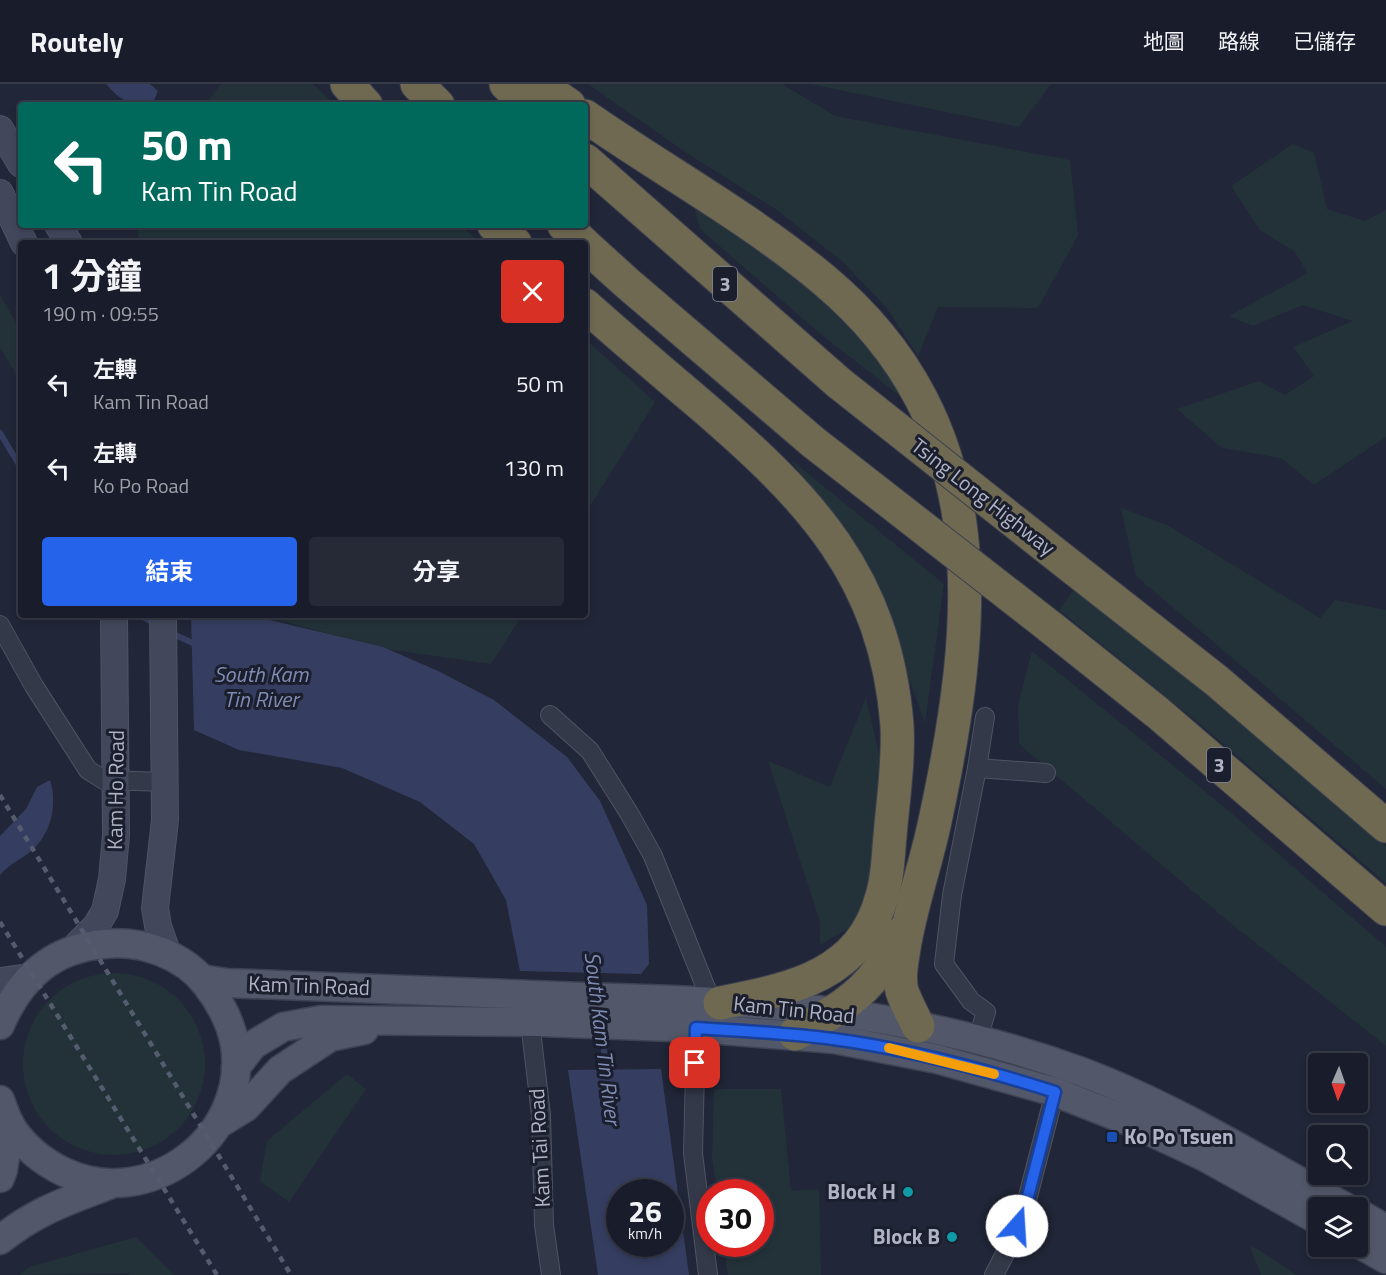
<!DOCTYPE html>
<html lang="zh-TW">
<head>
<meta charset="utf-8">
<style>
  :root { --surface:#191c2a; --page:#262936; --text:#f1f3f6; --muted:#9fa1a8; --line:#373a47; --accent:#2563eb }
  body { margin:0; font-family:"Titillium Web","Noto Sans TC",sans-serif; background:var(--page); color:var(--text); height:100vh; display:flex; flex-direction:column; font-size:22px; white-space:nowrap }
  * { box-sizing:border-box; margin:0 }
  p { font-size:20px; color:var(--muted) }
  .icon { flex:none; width:33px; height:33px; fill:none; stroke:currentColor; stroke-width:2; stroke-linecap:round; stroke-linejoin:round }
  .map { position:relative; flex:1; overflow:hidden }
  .side { position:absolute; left:18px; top:156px; width:570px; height:378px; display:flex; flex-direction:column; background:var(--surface); border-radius:6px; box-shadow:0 3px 9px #0003,0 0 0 2px var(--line) }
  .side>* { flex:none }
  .top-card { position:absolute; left:18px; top:18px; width:570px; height:126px; border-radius:6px; box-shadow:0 3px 9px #0003,0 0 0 2px var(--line); background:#00695c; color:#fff; overflow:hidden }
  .needle { width:39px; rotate:182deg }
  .controls { position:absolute; left:1308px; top:969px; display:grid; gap:12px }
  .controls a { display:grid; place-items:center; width:60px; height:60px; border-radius:6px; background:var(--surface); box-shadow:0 3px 9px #0003,0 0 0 2px var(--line); font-size:30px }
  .speed { position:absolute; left:606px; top:1095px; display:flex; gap:12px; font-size:30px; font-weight:700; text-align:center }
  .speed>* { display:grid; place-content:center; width:78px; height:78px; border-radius:50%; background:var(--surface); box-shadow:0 3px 9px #0003,0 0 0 2px var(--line); line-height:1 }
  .speed small { font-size:15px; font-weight:400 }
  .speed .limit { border:9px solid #d22; background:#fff; color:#111 }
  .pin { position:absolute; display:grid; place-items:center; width:51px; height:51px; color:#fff; margin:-26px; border-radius:12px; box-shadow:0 3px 9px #0006 }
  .me { position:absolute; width:66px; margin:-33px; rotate:19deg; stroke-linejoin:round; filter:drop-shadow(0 0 4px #0008) }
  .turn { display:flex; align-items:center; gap:21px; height:126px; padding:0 24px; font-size:27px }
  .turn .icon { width:78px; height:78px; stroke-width:2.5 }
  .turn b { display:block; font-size:42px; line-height:51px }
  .round { display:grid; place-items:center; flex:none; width:63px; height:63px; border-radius:6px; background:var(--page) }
  .head { display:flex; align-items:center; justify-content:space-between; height:102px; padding:0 24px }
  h1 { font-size:36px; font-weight:700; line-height:45px }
  .button { display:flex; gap:12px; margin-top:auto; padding:12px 24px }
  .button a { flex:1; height:69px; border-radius:6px; background:var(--accent); color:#fff; font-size:24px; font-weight:700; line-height:69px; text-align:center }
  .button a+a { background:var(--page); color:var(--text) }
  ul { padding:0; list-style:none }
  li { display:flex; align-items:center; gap:18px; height:84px; padding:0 24px }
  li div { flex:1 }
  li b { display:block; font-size:22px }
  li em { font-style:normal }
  header { display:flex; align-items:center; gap:36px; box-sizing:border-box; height:84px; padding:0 30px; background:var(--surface); border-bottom:2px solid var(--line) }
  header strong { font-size:28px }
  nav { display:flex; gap:33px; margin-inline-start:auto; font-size:21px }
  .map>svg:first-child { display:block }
  .green { fill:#233239 }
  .water { fill:#353e60; fill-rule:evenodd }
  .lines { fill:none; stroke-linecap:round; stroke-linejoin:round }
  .stream { stroke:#353e60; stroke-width:6 }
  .minor-casing { stroke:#4f5363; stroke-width:20 }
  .secondary-casing { stroke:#4f5363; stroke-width:28 }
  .primary-casing { stroke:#3e4252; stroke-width:31 }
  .motorway-casing { stroke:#3c4050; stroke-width:35 }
  .minor { stroke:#343949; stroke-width:18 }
  .secondary { stroke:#42475c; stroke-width:26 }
  .primary { stroke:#525769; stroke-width:28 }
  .motorway { stroke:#6f6951; stroke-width:33 }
  .rail { stroke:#565c70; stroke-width:4.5; stroke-dasharray:6 6; stroke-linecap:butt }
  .motorway-bridge-casing { stroke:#3c4050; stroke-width:35; stroke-linecap:butt }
  .motorway-bridge { stroke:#6f6951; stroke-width:33 }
  .route-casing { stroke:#184099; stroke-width:15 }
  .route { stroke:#2563eb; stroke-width:10 }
  .slow { stroke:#f59e0b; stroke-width:10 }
  .transit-dot { fill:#1a4fb4; stroke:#1a1e2d; stroke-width:2 }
  .culture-dot { fill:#0f9aa8; stroke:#1a1e2d; stroke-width:2 }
  .labels { text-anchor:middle; stroke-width:6; stroke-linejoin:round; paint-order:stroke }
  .shield { fill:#1a1e2d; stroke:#828697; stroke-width:1.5 }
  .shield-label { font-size:20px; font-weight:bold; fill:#afb3c5 }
  .street-label { font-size:21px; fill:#afb3c5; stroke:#1a1e2d }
  .poi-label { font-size:21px; font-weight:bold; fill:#afb3c5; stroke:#1a1e2d; text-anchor:end }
  .water-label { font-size:22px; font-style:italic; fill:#7f8bb2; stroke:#1a1e2d }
</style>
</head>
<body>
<header>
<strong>Routely</strong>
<nav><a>地圖</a><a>路線</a><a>已儲存</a></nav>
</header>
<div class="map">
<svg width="1386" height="1191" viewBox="0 0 1386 1191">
  <rect width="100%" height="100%" fill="#212638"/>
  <g class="green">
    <path d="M221,0H313L335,21H205Z"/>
    <path d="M588,0H782L835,32L1070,76L1078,151L1038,224L938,223L918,272L886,223L842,177L774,124L688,70Z"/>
    <path d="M810,0H1051L1019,43Z"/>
    <path d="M1293,60L1314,69L1327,125L1365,137L1386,126V353L1314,401L1281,374L1222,364L1177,325L1259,297L1285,311L1314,292L1293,263L1353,237L1303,221L1253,242L1229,232L1308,189L1294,167L1260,146L1231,102Z"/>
    <path d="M693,119L775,168L858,238L904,315L823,252L700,145Z"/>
    <path d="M136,141H461L480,159H140Z"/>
    <path d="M0,211L21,247V298L0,264Z"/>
    <path d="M585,255L655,318L585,430Z"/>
    <path d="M790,375L944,500L925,639L897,562L859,475Z"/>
    <path d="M1121,424L1169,442L1320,534L1335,516L1386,526V705L1136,492Z"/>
    <path d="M1076,503L1217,619L1386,762V799L1201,641L1059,526Z"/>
    <path d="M191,531H249L338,552L260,531H522L491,580L387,565L438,587L494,616L567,673L600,717L647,821L649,880L641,890L576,770Z"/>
    <path d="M1032,567L1223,722L1386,863V962L1228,837L1019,660L1018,621Z"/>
    <path d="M866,614L899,754L892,819L820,861V838L768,677L830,703Z"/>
    <circle cx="114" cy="980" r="91"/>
    <path d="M347,990L366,1005L289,1118L260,1097L267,1057Z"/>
    <path d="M714,1005H781L791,1107L819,1105L821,1191H728L724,1160H760V1108H717L712,1074Z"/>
    <path d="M136,1153L174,1191H130L128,1189L19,1191L29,1183Z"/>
    <path d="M1249,1160L1297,1191H1261Z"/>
  </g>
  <g class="water">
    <path d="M106,0H150L158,7L152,21C129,21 121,17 106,0Z"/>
    <path d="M191,531H249L383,563L438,587L494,616L567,673L600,717L647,821L649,880L641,890L520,887L506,816L474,760L420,718L342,684L239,666L194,646Z"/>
    <path d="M50,696C58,721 51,751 30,768C20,776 9,780 0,791V752L26,725L37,703Z"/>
    <path d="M661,985L689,1191H598L568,986ZM670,1108V1160H620V1108Z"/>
  </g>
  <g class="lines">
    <g class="stream">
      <path d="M0,349L21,384"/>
      <path d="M139,531L157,541"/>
      <path d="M171,549L197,561"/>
      <path d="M593,883L596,905"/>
      <path d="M602,948L607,992"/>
    </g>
    <defs>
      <g id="minor">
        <path d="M0,541L34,602L88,686L104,696L165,698"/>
        <path d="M550,631L590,667L629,729L653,772L706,904L705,918"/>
        <path d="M977,684L1046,689"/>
        <path d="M530,938L541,1031L544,1141L551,1191"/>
        <path d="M696,944L693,1069L708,1191"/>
        <path d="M977,957L986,928L971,917L944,880L952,811L977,684L985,633"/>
        <path d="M994,1191L1013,1154L1025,1124L1055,1008"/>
      </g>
      <g id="secondary">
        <path d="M0,45L21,80"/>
        <path d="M0,109L24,159"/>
        <path d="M58,141L69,159"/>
        <path d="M163,531L165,736L155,824L158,842L168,871"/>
        <path d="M71,867L96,842L105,827L112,795L116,751L114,531"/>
        <path d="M0,897L30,893"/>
      </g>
      <g id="primary">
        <path d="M202,895L227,899C338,904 449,908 559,912C637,915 715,916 792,923C890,933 990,954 1082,988C1175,1023 1261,1077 1347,1124"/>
        <path d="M0,941C20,894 52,864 105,860C142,856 183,871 206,900C220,918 231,939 235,961C249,1054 148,1128 64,1088C43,1078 23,1062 10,1041C6,1033 3,1024 0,1016"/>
        <path d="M236,983L253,961L283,943L321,936L541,938L696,944L834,955L937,975L1055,1008L1126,1036L1205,1073L1318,1136"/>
        <path d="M220,1039L246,1023L280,986L330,953L364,946"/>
        <path d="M0,1094L3,1086L10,1040"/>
        <path d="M1358,1129L1386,1145"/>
        <path d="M0,1156C37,1126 68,1117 111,1100"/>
        <path d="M1358,1159L1386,1175"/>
      </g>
      <g id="motorway">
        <path d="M347,0L366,21"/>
        <path d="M417,0L438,21"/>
        <path d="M506,0L528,21"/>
        <path d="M539,0L569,21"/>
        <path d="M585,32C664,87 750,134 824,196C998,342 978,537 935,737C926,780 911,821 904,864C902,878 898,893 902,907C906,919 913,931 918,942"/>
        <path d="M585,76L839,299"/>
        <path d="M494,141L515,159"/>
        <path d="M564,141L583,159"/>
        <path d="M585,161L627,199L813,358"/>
        <path d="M585,221C623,255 662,288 701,321C809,414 885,491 897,641C899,678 893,716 890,752C888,772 888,793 882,812C861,892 791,905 720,919"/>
        <path d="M1073,484L1217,597L1386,742"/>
        <path d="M1049,542L1158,629L1386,825"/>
        <path d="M795,950C825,933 858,916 878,887C886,875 893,862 900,850"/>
      </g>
    </defs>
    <use href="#minor" class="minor-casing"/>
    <use href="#secondary" class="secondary-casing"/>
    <use href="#primary" class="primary-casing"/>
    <use href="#motorway" class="motorway-casing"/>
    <use href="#minor" class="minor"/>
    <use href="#secondary" class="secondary"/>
    <use href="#primary" class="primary"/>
    <use href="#motorway" class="motorway"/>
    <g class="rail">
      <path d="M0,711L291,1191"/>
      <path d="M0,838L217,1191"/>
    </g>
    <defs>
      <g id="motorway-bridge">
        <path d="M839,299L1073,484"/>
        <path d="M813,358L1049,542"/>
      </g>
    </defs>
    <use href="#motorway-bridge" class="motorway-bridge-casing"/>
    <use href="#motorway-bridge" class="motorway-bridge"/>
  </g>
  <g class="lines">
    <defs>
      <path id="route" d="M695,979L696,944C742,947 788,949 833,955C908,965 983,985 1055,1008L1025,1124L1017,1142"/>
    </defs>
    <use href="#route" class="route-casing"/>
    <use href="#route" class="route"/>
    <path class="slow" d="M889,964L994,990"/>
  </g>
  <rect class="transit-dot" x="1106" y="1047" width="12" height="12" rx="3"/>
  <g class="culture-dot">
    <circle cx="908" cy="1108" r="6"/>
    <circle cx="952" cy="1153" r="6"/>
  </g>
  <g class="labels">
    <g class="shield">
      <rect x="713" y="183" width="24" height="34" rx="4.5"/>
      <rect x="1207" y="664" width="24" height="34" rx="4.5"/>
    </g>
    <g class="shield-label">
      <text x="725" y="207">3</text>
      <text x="1219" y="688">3</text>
    </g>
    <g class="street-label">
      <text transform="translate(983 413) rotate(38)" y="7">Tsing Long Highway</text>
      <text transform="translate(116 706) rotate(-89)" y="7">Kam Ho Road</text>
      <text transform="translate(309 902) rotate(2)" y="7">Kam Tin Road</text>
      <text transform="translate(794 926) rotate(6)" y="7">Kam Tin Road</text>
      <text transform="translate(540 1064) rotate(-93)" y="7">Kam Tai Road</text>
    </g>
    <g class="poi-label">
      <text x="1124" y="1060" text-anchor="start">Ko Po Tsuen</text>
      <text x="896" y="1115">Block H</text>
      <text x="940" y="1160">Block B</text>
    </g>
    <g class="water-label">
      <text x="261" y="598">South Kam<tspan x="261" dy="25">Tin River</tspan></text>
      <text transform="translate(603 954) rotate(83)" y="8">South Kam Tin River</text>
    </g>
  </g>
</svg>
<div class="controls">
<a><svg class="needle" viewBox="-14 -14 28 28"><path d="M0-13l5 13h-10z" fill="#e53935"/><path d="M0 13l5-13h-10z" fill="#9fa1a8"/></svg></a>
<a><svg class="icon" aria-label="search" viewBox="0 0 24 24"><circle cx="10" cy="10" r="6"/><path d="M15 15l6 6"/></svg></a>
<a><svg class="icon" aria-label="layers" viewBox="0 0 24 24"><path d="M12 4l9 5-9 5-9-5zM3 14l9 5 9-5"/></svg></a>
</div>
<div class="speed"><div>26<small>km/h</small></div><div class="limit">30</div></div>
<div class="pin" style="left:695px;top:979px;background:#d93025"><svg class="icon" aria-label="arrive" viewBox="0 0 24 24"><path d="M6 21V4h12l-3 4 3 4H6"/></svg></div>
<svg class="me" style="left:1017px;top:1142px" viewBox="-20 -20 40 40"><circle r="19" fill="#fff"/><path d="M0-13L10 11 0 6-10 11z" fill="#2563eb"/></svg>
<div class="top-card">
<div class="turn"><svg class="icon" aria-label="left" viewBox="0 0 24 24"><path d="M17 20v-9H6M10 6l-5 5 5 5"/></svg><div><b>50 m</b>Kam Tin Road</div></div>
</div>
<section class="side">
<div class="head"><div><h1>1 分鐘</h1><p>190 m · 09:55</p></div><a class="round" style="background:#d93025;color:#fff"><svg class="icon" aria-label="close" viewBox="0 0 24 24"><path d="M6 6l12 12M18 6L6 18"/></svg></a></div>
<ul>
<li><svg class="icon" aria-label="left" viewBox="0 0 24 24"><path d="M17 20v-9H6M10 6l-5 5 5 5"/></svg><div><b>左轉</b><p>Kam Tin Road</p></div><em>50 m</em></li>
<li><svg class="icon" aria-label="left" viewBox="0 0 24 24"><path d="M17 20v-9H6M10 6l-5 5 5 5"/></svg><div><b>左轉</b><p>Ko Po Road</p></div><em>130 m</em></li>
</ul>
<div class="button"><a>結束</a><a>分享</a></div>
</section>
</div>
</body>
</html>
